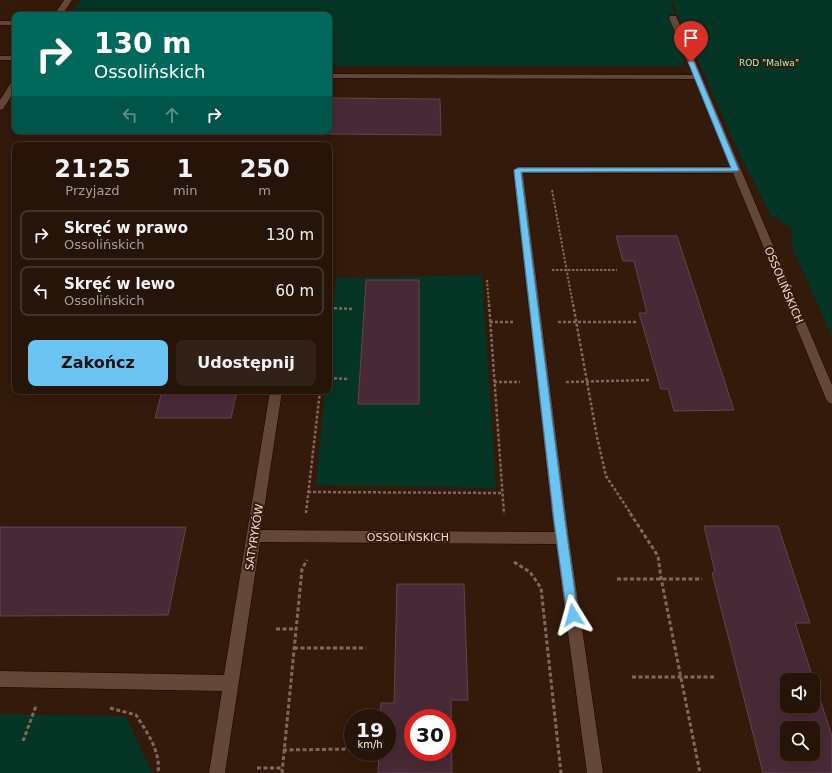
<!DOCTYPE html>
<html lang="pl">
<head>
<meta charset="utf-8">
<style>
  :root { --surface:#261408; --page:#322116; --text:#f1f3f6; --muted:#a49e9c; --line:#423329; --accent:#6ac3f1 }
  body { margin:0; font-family:"DejaVu Sans",sans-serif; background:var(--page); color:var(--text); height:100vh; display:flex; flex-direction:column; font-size:15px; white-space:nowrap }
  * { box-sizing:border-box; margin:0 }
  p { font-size:13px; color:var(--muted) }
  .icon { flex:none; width:22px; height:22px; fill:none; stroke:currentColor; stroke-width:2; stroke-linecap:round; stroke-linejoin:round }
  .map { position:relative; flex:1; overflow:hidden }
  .side { position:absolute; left:12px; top:142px; width:320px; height:252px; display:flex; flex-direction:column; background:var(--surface); border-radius:8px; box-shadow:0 4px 16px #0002,0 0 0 1px var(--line) }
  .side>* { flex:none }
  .guide { position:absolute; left:12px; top:12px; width:320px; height:122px; border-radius:8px; box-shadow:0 4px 16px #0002,0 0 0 1px var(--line); background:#00695c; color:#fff; overflow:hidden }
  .controls { position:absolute; left:780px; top:673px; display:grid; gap:8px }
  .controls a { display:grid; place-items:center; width:40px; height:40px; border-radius:8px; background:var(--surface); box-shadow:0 4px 16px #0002,0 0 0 1px var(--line); font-size:20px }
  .speed { position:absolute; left:344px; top:709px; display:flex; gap:8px; font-size:20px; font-weight:700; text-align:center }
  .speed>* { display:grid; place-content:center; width:52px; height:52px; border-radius:50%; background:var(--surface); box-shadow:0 4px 16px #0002,0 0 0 1px var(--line); line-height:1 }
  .speed small { font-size:10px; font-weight:400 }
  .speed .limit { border:6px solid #d22; background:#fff; color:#111 }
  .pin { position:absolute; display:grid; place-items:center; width:34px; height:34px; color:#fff; margin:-41px -17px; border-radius:50% 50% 50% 0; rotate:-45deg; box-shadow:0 0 4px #0007 }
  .pin .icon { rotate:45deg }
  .me { position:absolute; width:44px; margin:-22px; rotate:352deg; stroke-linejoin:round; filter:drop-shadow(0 0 3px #0008) }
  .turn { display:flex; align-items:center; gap:14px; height:84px; padding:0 16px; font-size:18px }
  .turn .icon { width:52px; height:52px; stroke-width:2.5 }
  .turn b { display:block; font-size:28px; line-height:34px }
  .lanes { display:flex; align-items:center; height:38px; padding:0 16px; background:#0003; justify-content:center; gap:20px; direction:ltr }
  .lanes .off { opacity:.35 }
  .eta { display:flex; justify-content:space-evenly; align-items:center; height:68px; text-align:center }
  .eta b { font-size:24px; font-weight:800; line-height:28px }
  .primary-button { display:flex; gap:8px; margin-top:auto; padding:8px 16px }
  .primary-button a { flex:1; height:46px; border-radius:8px; background:var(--accent); color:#111; font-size:16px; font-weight:800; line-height:46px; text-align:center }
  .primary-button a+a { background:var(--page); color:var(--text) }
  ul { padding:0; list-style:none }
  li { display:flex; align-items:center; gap:12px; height:50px; margin:0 8px 6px; padding:0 8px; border:2px solid var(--line); border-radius:8px }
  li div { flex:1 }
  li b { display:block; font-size:15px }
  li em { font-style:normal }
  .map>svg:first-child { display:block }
  .green { fill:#053524 }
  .building { fill:#482a36; stroke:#64434f; fill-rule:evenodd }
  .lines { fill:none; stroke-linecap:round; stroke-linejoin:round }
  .street-casing { stroke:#190400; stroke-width:1 }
  .path-far2 { stroke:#80695c; stroke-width:2; stroke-dasharray:2.5 1.5; stroke-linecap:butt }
  .path-far1 { stroke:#80695c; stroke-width:2.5; stroke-dasharray:3 2; stroke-linecap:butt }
  .path { stroke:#80695c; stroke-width:3; stroke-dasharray:4 2.5; stroke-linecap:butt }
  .street { fill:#644736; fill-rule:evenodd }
  .route { fill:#6ac3f1; stroke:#457f9d }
  .labels { text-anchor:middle; stroke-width:4; stroke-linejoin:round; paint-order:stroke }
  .far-park-label { font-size:9px; fill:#93fccd; stroke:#331a0a }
  .street-label { font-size:11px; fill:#eddbd1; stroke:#331a0a }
</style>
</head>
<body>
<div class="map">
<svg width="832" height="773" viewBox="0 0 832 773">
  <rect width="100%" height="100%" fill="#331a0a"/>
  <g class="green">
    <path d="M81,0H671L684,66H329V15H70Z"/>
    <path d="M671,0H832V337L792,247L791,227L771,216L740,155Z"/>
    <path d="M482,275L496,488L316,485L325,391H329V354L336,278Z"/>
    <path d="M0,714L126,716L152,773H0Z"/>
  </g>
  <g class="building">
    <path d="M329,98L440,99L441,135L329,134Z"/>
    <path d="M616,236H677L734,410L674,411L668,389H661L639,313H647L634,261H623Z"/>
    <path d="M366,280H419V404H358Z"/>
    <path d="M162,391H237L231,418H155Z"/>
    <path d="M704,526H778L810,623H795L832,736V773H763L712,573L715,572ZM787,680H813V706H787ZM787,728H813V754H787Z"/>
    <path d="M0,527H186L168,615L0,616Z"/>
    <path d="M397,584H464L468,700H451L452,773H378L379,752H387V718H380L381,703H394ZM413,718H447V752H413Z"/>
  </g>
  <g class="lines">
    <defs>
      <g id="street">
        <path d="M64,0H72L62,15H54Z"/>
        <path d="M670,16H676L677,18L832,385V404L828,402L826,399L733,173H523L569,538L603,773H587L556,544L260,542L225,773H209L222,691L0,687V671L224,675L270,391H282L261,530L554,532L513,170L518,167H731L695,79L329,78V74L693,75L669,18Z"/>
        <rect x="0" y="21" width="15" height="4"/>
        <rect x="0" y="56" width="15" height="4"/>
        <path d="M12,81H15V90L3,109L0,110V100Z"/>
      </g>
    </defs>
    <use href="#street" class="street-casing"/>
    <g class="path-far2">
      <path d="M552,190L573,305"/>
      <path d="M552,270H617"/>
      <path d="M487,280L489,305"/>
      <path d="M329,305L332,279"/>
    </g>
    <g class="path-far1">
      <path d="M489,304L504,514"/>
      <path d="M573,304L597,437L606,476L631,514"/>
      <path d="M329,308L354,309"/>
      <path d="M490,322H513"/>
      <path d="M558,322H636"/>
      <path d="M329,378L348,379"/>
      <path d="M494,382H520"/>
      <path d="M566,382L651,380"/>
      <path d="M308,492L502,493"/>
      <path d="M306,513L320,391"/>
    </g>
    <g class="path">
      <path d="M630,513L658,556L661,578L700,773"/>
      <path d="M514,562L530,572L541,588L561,773"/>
      <path d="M617,579H702"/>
      <path d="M276,629H296"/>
      <path d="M294,648H366"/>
      <path d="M632,677H716"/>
      <path d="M110,708L136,715C147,732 161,752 158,773"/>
      <path d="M23,741L36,706"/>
      <path d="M283,750L353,749"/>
      <path d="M257,768H282"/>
      <path d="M282,773L302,569L307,560"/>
    </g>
    <use href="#street" class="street"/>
  </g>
  <path class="route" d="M691,60L694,62L739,170L738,171L521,172L565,521L578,615L577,619L573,621L569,619L567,615L554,521L514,170L518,168H731L688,62Z"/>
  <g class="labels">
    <g class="far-park-label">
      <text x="769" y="66">ROD "Malwa"</text>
    </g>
    <g class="street-label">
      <text transform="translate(784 285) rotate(67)" y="4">OSSOLIŃSKICH</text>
      <text transform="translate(254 537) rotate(-81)" y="4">SATYRYKÓW</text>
      <text x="408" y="541">OSSOLIŃSKICH</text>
    </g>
  </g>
</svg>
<div class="controls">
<a><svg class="icon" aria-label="sound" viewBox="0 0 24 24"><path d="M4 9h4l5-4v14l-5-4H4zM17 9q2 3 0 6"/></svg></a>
<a><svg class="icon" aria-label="search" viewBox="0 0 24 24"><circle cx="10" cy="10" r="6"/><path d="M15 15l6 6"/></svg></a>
</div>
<div class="speed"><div>19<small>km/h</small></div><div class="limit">30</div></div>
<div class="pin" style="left:691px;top:62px;background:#d93025"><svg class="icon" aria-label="arrive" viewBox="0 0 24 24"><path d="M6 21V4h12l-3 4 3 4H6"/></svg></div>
<svg class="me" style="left:573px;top:615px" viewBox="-20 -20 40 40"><path d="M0-17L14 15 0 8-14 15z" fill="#6ac3f1" stroke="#fff" stroke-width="4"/></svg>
<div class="guide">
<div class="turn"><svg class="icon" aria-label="right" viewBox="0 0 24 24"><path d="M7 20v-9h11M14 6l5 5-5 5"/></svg><div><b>130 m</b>Ossolińskich</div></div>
<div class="lanes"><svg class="icon off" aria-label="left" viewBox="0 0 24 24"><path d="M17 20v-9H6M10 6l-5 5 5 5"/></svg><svg class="icon off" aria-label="ahead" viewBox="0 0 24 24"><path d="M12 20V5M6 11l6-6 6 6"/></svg><svg class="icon" aria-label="right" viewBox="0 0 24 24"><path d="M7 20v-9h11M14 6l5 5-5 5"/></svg></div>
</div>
<section class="side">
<div class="eta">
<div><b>21:25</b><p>Przyjazd</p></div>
<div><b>1</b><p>min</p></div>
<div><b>250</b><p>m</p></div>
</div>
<ul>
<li><svg class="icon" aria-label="right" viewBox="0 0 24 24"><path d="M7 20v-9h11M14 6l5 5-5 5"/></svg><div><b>Skręć w prawo</b><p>Ossolińskich</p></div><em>130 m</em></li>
<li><svg class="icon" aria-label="left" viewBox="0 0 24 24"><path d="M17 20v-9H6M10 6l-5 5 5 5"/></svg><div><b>Skręć w lewo</b><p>Ossolińskich</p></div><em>60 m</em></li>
</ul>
<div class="primary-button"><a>Zakończ</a><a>Udostępnij</a></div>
</section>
</div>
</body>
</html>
